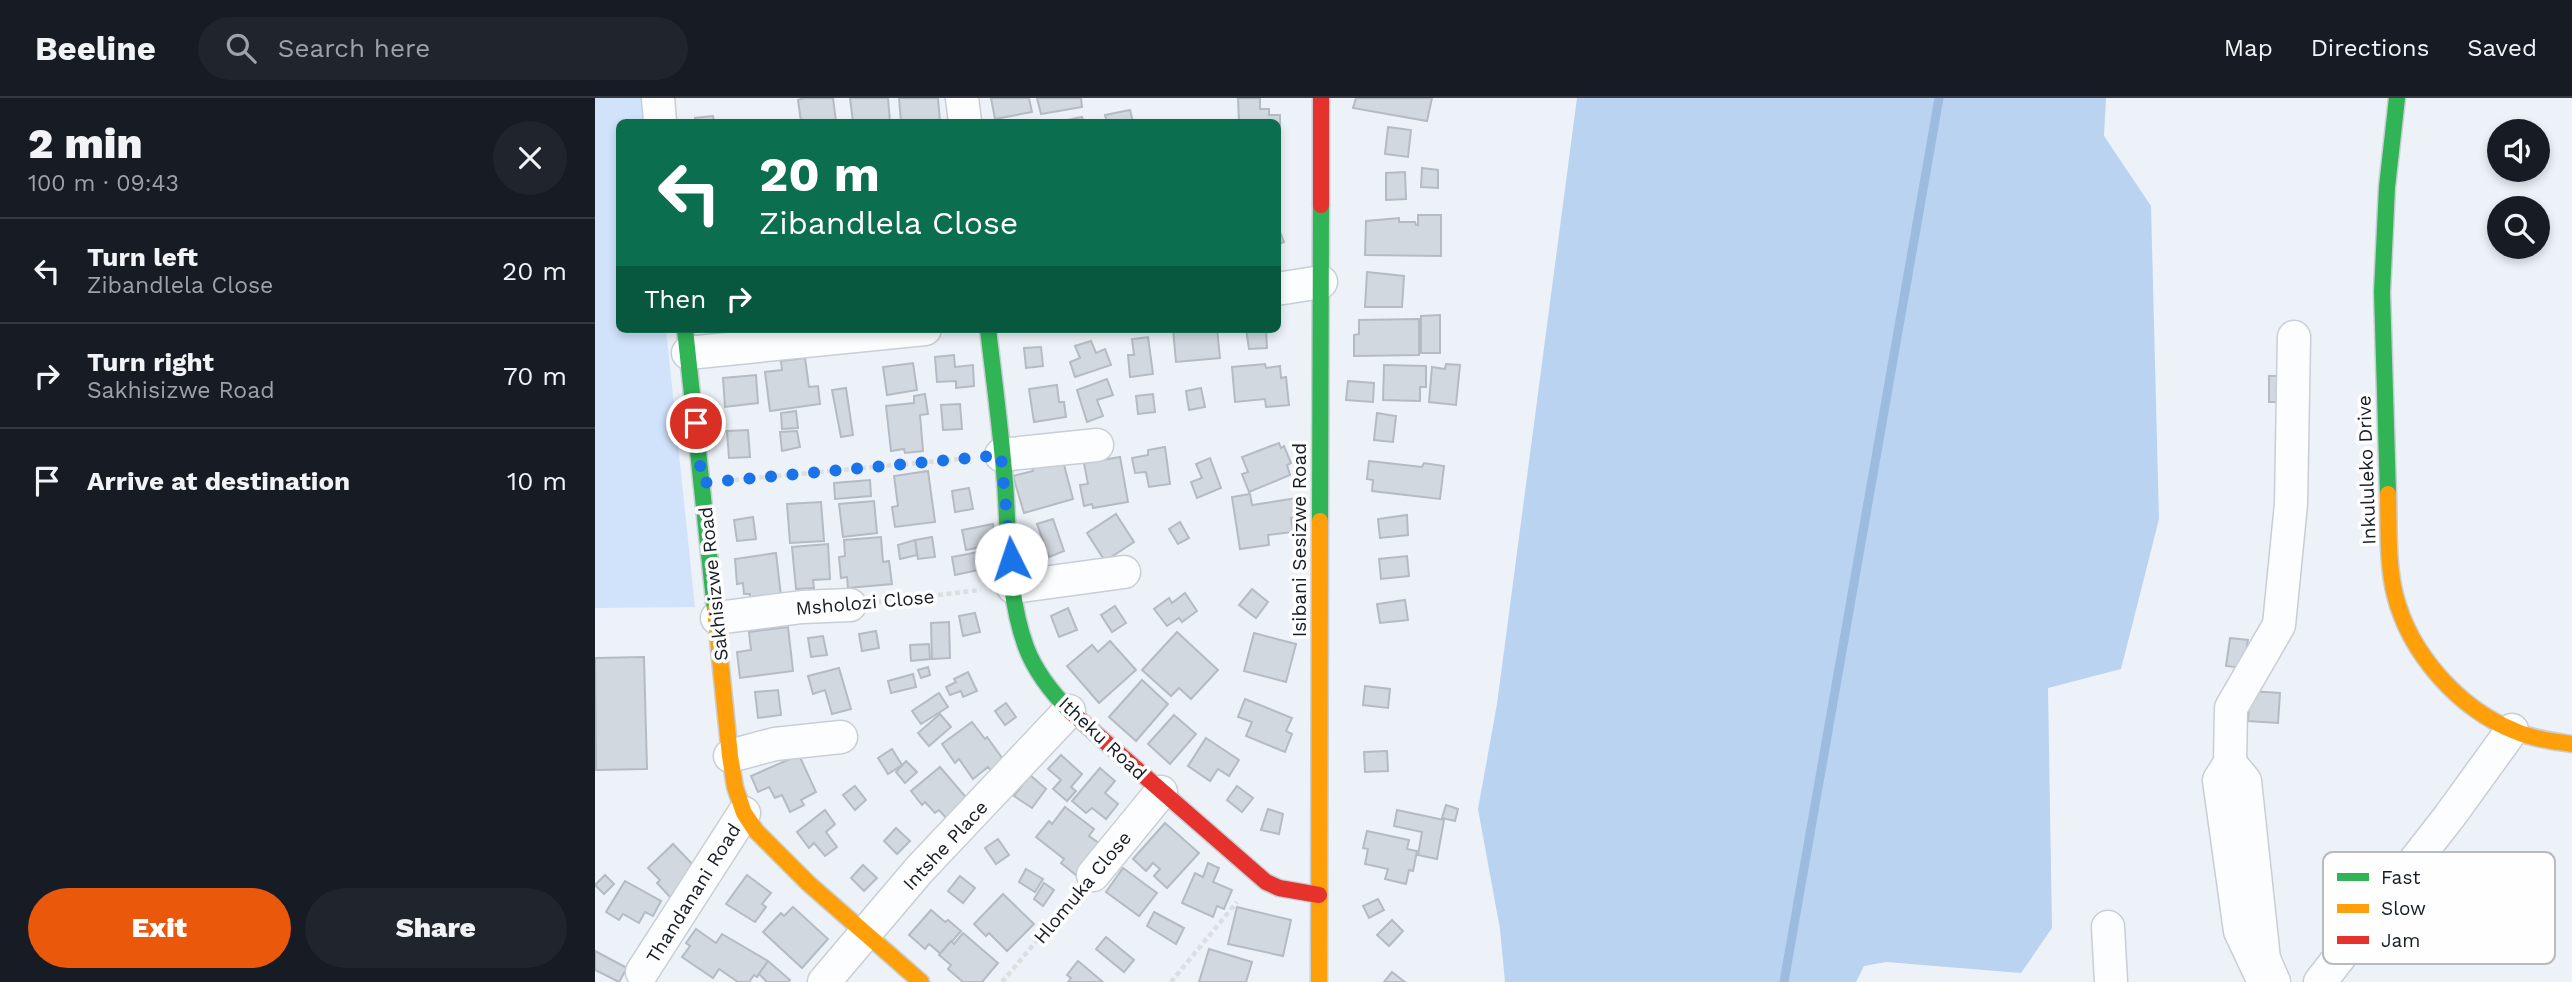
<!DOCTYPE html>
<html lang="en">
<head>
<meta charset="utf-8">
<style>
  :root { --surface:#171b24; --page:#20242c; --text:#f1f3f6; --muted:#9ea1a6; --line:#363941; --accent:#ea580c }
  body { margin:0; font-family:"Work Sans",sans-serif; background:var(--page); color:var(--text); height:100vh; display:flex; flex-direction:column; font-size:26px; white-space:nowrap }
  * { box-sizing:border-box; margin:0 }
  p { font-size:23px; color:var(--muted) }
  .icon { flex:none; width:38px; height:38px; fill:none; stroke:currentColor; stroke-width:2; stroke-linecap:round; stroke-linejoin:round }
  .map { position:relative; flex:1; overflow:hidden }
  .side { display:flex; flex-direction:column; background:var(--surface); width:595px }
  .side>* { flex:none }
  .hud { position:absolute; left:21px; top:21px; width:665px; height:214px; border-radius:10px; box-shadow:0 4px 10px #0003; background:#0b6e4f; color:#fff; overflow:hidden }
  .tools { position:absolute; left:1892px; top:21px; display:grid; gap:14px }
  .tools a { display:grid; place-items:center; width:63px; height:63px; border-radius:50%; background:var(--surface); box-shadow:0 4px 10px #0003; font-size:35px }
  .pin { position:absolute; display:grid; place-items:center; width:60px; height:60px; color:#fff; margin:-30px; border:4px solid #fff; border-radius:50%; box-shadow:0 2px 7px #0007 }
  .me { position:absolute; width:77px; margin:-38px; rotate:356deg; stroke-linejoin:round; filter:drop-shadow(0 0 5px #0008) }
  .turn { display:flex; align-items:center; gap:24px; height:147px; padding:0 28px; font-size:32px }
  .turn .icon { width:91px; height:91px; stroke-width:2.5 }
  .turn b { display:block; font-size:49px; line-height:60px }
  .then { display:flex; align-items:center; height:66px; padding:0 28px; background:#0003; gap:14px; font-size:26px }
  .round { display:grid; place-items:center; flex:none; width:74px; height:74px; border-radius:37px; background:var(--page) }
  .summary { display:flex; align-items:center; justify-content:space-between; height:119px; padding:0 28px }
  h1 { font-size:42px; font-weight:800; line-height:52px }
  .button { display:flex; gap:14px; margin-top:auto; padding:14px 28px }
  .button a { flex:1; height:80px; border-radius:42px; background:var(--accent); color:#fff; font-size:28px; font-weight:800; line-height:80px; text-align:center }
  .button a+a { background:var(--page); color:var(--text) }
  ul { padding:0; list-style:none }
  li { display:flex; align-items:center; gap:21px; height:105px; padding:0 28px; border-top:2px solid var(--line) }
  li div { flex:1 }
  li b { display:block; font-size:26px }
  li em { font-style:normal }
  header { display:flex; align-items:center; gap:42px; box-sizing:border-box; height:98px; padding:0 35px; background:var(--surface); border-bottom:2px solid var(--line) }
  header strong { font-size:33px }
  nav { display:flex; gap:38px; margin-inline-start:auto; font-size:24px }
  .search { width:490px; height:63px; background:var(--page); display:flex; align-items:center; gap:18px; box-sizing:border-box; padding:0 24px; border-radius:38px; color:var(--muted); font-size:26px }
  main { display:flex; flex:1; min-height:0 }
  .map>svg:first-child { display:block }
  .green { fill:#d0e3fb }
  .forest { fill:#bad3f1 }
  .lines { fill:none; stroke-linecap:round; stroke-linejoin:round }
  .stream { stroke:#9cbbde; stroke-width:9 }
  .building { fill:#d2d8e0; stroke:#b5bbc2; stroke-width:2 }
  .street-casing { stroke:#c8ced5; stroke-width:35 }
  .fast-casing { stroke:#c8ced5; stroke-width:19 }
  .slow-casing { stroke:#c8ced5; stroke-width:19 }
  .jam-casing { stroke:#c8ced5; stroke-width:19 }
  .path { stroke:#dcdee0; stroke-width:4.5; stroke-dasharray:5 3.5; stroke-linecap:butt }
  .street { stroke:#fcfdfe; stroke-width:32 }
  .fast { stroke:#30b455; stroke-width:16 }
  .slow { stroke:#ff9f0a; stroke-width:16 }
  .jam { stroke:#e5322d; stroke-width:16 }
  .route { stroke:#1a73e8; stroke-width:12; stroke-dasharray:0 21.6 }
  .labels { text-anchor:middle; stroke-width:7; stroke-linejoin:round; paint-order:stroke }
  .street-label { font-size:19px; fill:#161d26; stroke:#fefefe }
  .key { fill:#fefefe; stroke:#b8babd; stroke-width:2 }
  .key-label { font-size:19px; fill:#161d26 }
</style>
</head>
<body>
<header>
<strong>Beeline</strong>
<div class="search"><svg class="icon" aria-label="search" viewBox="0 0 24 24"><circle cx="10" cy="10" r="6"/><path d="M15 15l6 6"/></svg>Search here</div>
<nav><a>Map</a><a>Directions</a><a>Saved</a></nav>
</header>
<main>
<section class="side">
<div class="summary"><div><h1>2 min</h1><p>100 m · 09:43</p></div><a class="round"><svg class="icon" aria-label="close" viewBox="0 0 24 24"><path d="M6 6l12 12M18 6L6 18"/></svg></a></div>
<ul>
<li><svg class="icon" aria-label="left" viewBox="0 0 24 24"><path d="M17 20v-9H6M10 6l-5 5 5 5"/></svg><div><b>Turn left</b><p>Zibandlela Close</p></div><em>20 m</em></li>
<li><svg class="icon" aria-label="right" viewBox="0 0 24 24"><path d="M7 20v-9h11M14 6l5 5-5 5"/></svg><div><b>Turn right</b><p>Sakhisizwe Road</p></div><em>70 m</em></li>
<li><svg class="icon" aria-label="arrive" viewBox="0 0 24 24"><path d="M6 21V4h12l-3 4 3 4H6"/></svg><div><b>Arrive at destination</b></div><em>10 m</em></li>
</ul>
<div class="button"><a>Exit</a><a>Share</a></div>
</section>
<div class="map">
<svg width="1977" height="884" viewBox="0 0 1977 884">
  <rect width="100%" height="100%" fill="#edf2f8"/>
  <path class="green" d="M0,0H46L49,24H24V231H71L100,509L0,510Z"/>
  <path class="forest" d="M982,0H1511L1509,38L1556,108L1564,421L1526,571L1453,590L1457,830L1426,875L1291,864L1269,868L1261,884H910L905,831L883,711L902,606Z"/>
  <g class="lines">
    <path class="stream" d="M1189,884L1344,0"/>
  </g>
  <g class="building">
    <path d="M210,0H238L241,24H206L203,2Z"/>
    <path d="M255,0H293L295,24H258Z"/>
    <path d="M304,0H343L345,24H306Z"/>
    <path d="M396,0H434L437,14L400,21Z"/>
    <path d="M442,0H486L487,9L446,16Z"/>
    <path d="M643,0H665V11H674V17H685V35H682V24H644Z"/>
    <path d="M761,0H837L832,23L758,10Z"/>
    <path d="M535,12L538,24H512L510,17Z"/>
    <path d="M118,18L119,24H100V20Z"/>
    <path d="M487,19L489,24H462Z"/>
    <path d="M793,29L816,32L813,59L790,56Z"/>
    <path d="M827,70L843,72V90L826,89Z"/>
    <path d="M810,74L811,101L791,102V75Z"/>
    <path d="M823,117H846V158L770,157L771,123L804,120V124H820L821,127H823Z"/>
    <path d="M682,127L689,144L682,147Z"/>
    <path d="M772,174L809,178L807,209H770Z"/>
    <path d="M845,217V255H826V218Z"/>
    <path d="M824,221V257L759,258V237L764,236V222Z"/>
    <path d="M578,231H622L625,260L581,264Z"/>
    <path d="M651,231H671L672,250L654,251Z"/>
    <path d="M553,239L558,276L535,279L533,257H539L537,241Z"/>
    <path d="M496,243L501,255L510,251L516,267L480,279L475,264L485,260L480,248Z"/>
    <path d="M446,249L448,268L431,270L429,250Z"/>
    <path d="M359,257L360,269L378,267L379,288L361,290V283L342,284L340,259Z"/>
    <path d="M210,260L214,289L223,288L225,306L175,313L170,274L187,272L186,263Z"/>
    <path d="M318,265L322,292L292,297L288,269Z"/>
    <path d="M670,266L671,270L685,268L686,280L691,279L694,307L671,309L670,301L640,304L637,269Z"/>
    <path d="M851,266L865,267L861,307L834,304L837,269L850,271Z"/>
    <path d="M789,267L831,268V289H825V303L788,302Z"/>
    <path d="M161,277L163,305L130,309L128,280Z"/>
    <path d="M1674,278H1683L1682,304H1674Z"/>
    <path d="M512,281L518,297L502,302L508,318L492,324L482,292Z"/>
    <path d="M753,283L779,285L778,304L751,302Z"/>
    <path d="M462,287L464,304H469L471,319L439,324L434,291Z"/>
    <path d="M251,290L258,337L246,339L237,292Z"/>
    <path d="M606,290L610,309L594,312L591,293Z"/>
    <path d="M330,296L333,316L325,317L328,353L310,355L309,351L296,353L291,308L319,305V298Z"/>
    <path d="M558,296L560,314L543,316L541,298Z"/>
    <path d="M365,306L367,331L348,332L346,307Z"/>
    <path d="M201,313L203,330L187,331L186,315Z"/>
    <path d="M782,315L801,318L798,344L779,342Z"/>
    <path d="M153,332L155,359L134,360L132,333Z"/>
    <path d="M202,333L205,349L187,353L185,334Z"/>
    <path d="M684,345L686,350L689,348L696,365L692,367L695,377L654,394L647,376L653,374L647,359Z"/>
    <path d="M570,349L575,386L554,389L551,374L540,375L537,360L553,357V352Z"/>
    <path d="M467,359L478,401L429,415L418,378L438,373L437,368Z"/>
    <path d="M525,359L533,404L498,410L497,406L489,408L485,387L493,386L489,365Z"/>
    <path d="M615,360L626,390L602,400L596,384L607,380L601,366Z"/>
    <path d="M774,363L827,369L829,365L849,368L845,401L777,393L778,382L772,381Z"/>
    <path d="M333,373L340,424L300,429L297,409L303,408L299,378Z"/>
    <path d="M275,382L276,398L240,401L239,385Z"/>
    <path d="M374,390L378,411L360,414L357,393Z"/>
    <path d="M655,396L657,407L702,400L705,418L696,420L698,434L673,437L674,447L645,451L637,399Z"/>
    <path d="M279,403L282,435L248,439L244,406Z"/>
    <path d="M226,404L229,443L195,445L192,406Z"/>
    <path d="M521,416L539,444L510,463L492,435Z"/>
    <path d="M812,417L813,437L785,440L783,421Z"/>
    <path d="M158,419L161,441L142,443L139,422Z"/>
    <path d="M458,421L469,453L454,459L442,426Z"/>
    <path d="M585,424L594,440L583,446L574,431Z"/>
    <path d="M398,426L401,446L371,452L367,432Z"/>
    <path d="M286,439L288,464L294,463L297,486L253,490L252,479L246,480L244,459L250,458L249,442Z"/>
    <path d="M337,439L340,459L323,461L320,442Z"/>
    <path d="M320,442L322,457L305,461L303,447Z"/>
    <path d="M233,446L235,481L218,482L219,490L201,491L197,449Z"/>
    <path d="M394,452L397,469L360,477L357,459Z"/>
    <path d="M181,455L186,498L155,502V496H149L148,485L142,486L140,461Z"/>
    <path d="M812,458L814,478L786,481L784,461Z"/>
    <path d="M657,491L673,504L661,520L644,507Z"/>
    <path d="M590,495L602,513L587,524L584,520L572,528L559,511L574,500L577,505Z"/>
    <path d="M810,502L813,522L785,525L782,506Z"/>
    <path d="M520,508L531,525L517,534L506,517Z"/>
    <path d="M473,510L482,532L464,539L456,518Z"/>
    <path d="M380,515L385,534L368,538L364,518Z"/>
    <path d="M354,524L355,560L337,561L336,525Z"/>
    <path d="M193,529L198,573L145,580L142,554L156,552L154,534Z"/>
    <path d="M281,533L284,550L267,553L264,536Z"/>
    <path d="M582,534L623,572L596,601L584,590L576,598L547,572Z"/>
    <path d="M659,535L701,546L691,584L649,573Z"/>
    <path d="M228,538L232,557L216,559L213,540Z"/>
    <path d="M1635,540L1653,542L1648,570L1631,568Z"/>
    <path d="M515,543L541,572L504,605L472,568L497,547L503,554Z"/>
    <path d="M334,546L335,561L316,563L315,547Z"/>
    <path d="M49,559L52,671L1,672L0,560Z"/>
    <path d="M333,569L335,577L326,580L323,572Z"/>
    <path d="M244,570L256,611L237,616L230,592L218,596L213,578Z"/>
    <path d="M373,574L382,593L368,599L366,593L355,597L351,589L361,584L359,581Z"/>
    <path d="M318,576L321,589L296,595L293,583Z"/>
    <path d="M547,582L573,606L541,643L514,619Z"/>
    <path d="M770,588L795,591L793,610L768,607Z"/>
    <path d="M183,592L186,617L163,620L160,594Z"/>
    <path d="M1655,593L1685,595L1683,625L1653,623Z"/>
    <path d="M344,595L353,609L326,626L317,613Z"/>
    <path d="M650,601L697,620L691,633L697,636L690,654L651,638L657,624L643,619Z"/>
    <path d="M411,605L421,619L410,627L400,613Z"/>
    <path d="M345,616L356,629L334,648L323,635Z"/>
    <path d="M579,617L601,636L575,666L553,646Z"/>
    <path d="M377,624L390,641L392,639L410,664L397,674L393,669L378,681L364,661L360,665L347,646Z"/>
    <path d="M611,640L644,662L634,678L623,671L615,683L593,668Z"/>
    <path d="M297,651L307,667L293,676L283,660Z"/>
    <path d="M792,653L793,673L770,674L769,654Z"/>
    <path d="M204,657L221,694L206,702L209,707L195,714L187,697L180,700L174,689L163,694L156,678Z"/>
    <path d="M466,657L487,676L476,689L481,693L472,703L458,691L466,682L453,671Z"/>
    <path d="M311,663L322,674L310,685L301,674Z"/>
    <path d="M345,669L375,704L353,722L344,712L340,715L330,704L327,707L316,693Z"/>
    <path d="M505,670L520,683L510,695L523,706L511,721L497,710L491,715L477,703Z"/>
    <path d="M435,677L451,691L437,710L419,698Z"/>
    <path d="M260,688L271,702L260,712L248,697Z"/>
    <path d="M642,688L658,700L647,714L632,702Z"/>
    <path d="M851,707L863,711L860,723L847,720Z"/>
    <path d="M470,709L499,731L494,738L505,746L481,777L466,765L469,761L441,739L454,723L457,726Z"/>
    <path d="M673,711L688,716L684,736L666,732Z"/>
    <path d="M230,712L240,726L231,734L242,749L230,758L219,745L214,750L202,734Z"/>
    <path d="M802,712L849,722L842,761L823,757L827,734L799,728Z"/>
    <path d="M570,725L604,755L572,790L559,778L565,771L558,765L551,773L538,761Z"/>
    <path d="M301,730L315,743L302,756L289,743Z"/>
    <path d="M772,733L814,742L812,751L822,753L818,773L814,772L811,786L790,781L793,771L770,766L773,751L768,750Z"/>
    <path d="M403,741L414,757L401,766L390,750Z"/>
    <path d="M78,746L104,773L76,800L62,785L65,782L53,770Z"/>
    <path d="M613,765L624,770L618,784L637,792L629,811L622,808L618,819L587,805L600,775L608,779Z"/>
    <path d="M268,767L282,780L269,793L256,780Z"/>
    <path d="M528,770L562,795L544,818L511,794Z"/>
    <path d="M431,771L448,781L440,794L424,784Z"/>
    <path d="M10,777L19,786L9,796L0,787Z"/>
    <path d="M152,777L176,795L167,806L171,809L160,824L131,806Z"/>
    <path d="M365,778L380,790L368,805L353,793Z"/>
    <path d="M30,783L66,803L58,818L50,814L44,825L28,816L24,822L11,814Z"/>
    <path d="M449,785L459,792L448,808L439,801Z"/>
    <path d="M408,796L439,826L412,853L394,835L391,838L379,826Z"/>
    <path d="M783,801L789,812L774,820L768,808Z"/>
    <path d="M198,809L233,841L207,870L168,834L186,815L189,818Z"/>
    <path d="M642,809L696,822L688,858L633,846Z"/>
    <path d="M336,812L350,824L353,822L366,833L346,856L334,846L330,851L314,837Z"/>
    <path d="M559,814L589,830L581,846L552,828Z"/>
    <path d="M797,822L808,833L794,848L782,837Z"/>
    <path d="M101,831L121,845L127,836L173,863L162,879L159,877L154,884H143L124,871L118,880L87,859L95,848L91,845Z"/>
    <path d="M368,835L403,865L387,884H368L353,871L356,867L344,857L356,843L359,846Z"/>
    <path d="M511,839L539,862L529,874L501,851Z"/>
    <path d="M614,851L657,864L651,884H604Z"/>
    <path d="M0,853L32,870L24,884L0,872Z"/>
    <path d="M173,863L195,882L193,884H172L164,876Z"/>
    <path d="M483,863L508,884H473L476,880L472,877Z"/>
    <path d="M797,874L810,884H789Z"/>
  </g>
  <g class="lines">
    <defs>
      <g id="street">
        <path d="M63,0L65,24"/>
        <path d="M367,0L370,24"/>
        <path d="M682,191L726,184"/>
        <path d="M93,255L330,231"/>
        <path d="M406,357L502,347"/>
        <path d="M418,489L529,474"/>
        <path d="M122,520L207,509L255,507"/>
        <path d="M135,658L180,646L246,639"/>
        <path d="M1635,665L1636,610L1684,527L1696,406L1699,239"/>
        <path d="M498,777L566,694"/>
        <path d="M1513,829L1516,884"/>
        <path d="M47,874L149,715"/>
        <path d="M229,884L324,772L474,613"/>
        <path d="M1669,884L1645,833L1624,682L1635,665L1650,683L1669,861L1679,884"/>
        <path d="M1725,884L1854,719L1917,632"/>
      </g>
      <g id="fast">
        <path d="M90,231L120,512"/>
        <path d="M393,231C399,282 406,333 410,385C414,439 412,497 431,549C440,573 458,596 476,614"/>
        <path d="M1793,396L1787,194L1792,89L1802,0"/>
        <path d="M725,423L726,107"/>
      </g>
      <g id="slow">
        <path d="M1793,396C1794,429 1792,465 1800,497C1815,556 1864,611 1920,633C1938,641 1958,643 1977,646"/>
        <path d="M120,512L135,658L140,689L149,715L161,733L214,786L326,884"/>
        <path d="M724,884L725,423"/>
      </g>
      <g id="jam">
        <path d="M726,107V0"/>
        <path d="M476,614L671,784L684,790L724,797"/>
      </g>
    </defs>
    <use href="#street" class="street-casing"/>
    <use href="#fast" class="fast-casing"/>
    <use href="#slow" class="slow-casing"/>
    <use href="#jam" class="jam-casing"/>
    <g class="path">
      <path d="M139,382L375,360"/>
      <path d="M284,504L386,492"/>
      <path d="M407,884L479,799"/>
      <path d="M576,884L642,804"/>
    </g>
    <use href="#street" class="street"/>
    <use href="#fast" class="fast"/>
    <use href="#slow" class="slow"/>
    <use href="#jam" class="jam"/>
  </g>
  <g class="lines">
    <path class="route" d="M101,325L107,385L406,357L416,461"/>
  </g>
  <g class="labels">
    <g class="street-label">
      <text transform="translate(1771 372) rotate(-92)" y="7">Inkululeko Drive</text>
      <text transform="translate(704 442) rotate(-90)" y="7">Isibani Sesizwe Road</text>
      <text transform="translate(118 486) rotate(-96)" y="7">Sakhisizwe Road</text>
      <text transform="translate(270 504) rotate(-5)" y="7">Msholozi Close</text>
      <text transform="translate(508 640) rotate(43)" y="7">Itheku Road</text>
      <text transform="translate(350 747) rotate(-47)" y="7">Intshe Place</text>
      <text transform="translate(487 789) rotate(-50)" y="7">Hlomuka Close</text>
      <text transform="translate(98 795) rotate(-58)" y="7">Thandanani Road</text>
    </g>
  </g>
  <rect x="1728" y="754" width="232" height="112" rx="10" class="key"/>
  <rect x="1742" y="775" width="32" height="8" fill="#30b455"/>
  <rect x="1742" y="806" width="32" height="9" fill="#ff9f0a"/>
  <rect x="1742" y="838" width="32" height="8" fill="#e5322d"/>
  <g class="key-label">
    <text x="1786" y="786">Fast</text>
    <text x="1786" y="817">Slow</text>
    <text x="1786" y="849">Jam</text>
  </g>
</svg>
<div class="tools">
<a><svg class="icon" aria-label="sound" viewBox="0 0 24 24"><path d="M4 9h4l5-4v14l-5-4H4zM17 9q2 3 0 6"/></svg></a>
<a><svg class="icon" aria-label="search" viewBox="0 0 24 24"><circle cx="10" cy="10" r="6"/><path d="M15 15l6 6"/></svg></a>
</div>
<div class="pin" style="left:101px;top:325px;background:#d93025"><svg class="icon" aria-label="arrive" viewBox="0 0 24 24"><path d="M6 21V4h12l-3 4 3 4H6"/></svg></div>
<svg class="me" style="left:416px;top:461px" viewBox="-20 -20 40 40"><circle r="19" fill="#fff"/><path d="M0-13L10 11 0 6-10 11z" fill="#1a73e8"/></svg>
<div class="hud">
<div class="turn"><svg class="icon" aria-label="left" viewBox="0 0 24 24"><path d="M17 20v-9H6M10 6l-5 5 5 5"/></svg><div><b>20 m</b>Zibandlela Close</div></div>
<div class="then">Then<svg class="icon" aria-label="right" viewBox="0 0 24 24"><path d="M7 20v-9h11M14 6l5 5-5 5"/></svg></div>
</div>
</div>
</main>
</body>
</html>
